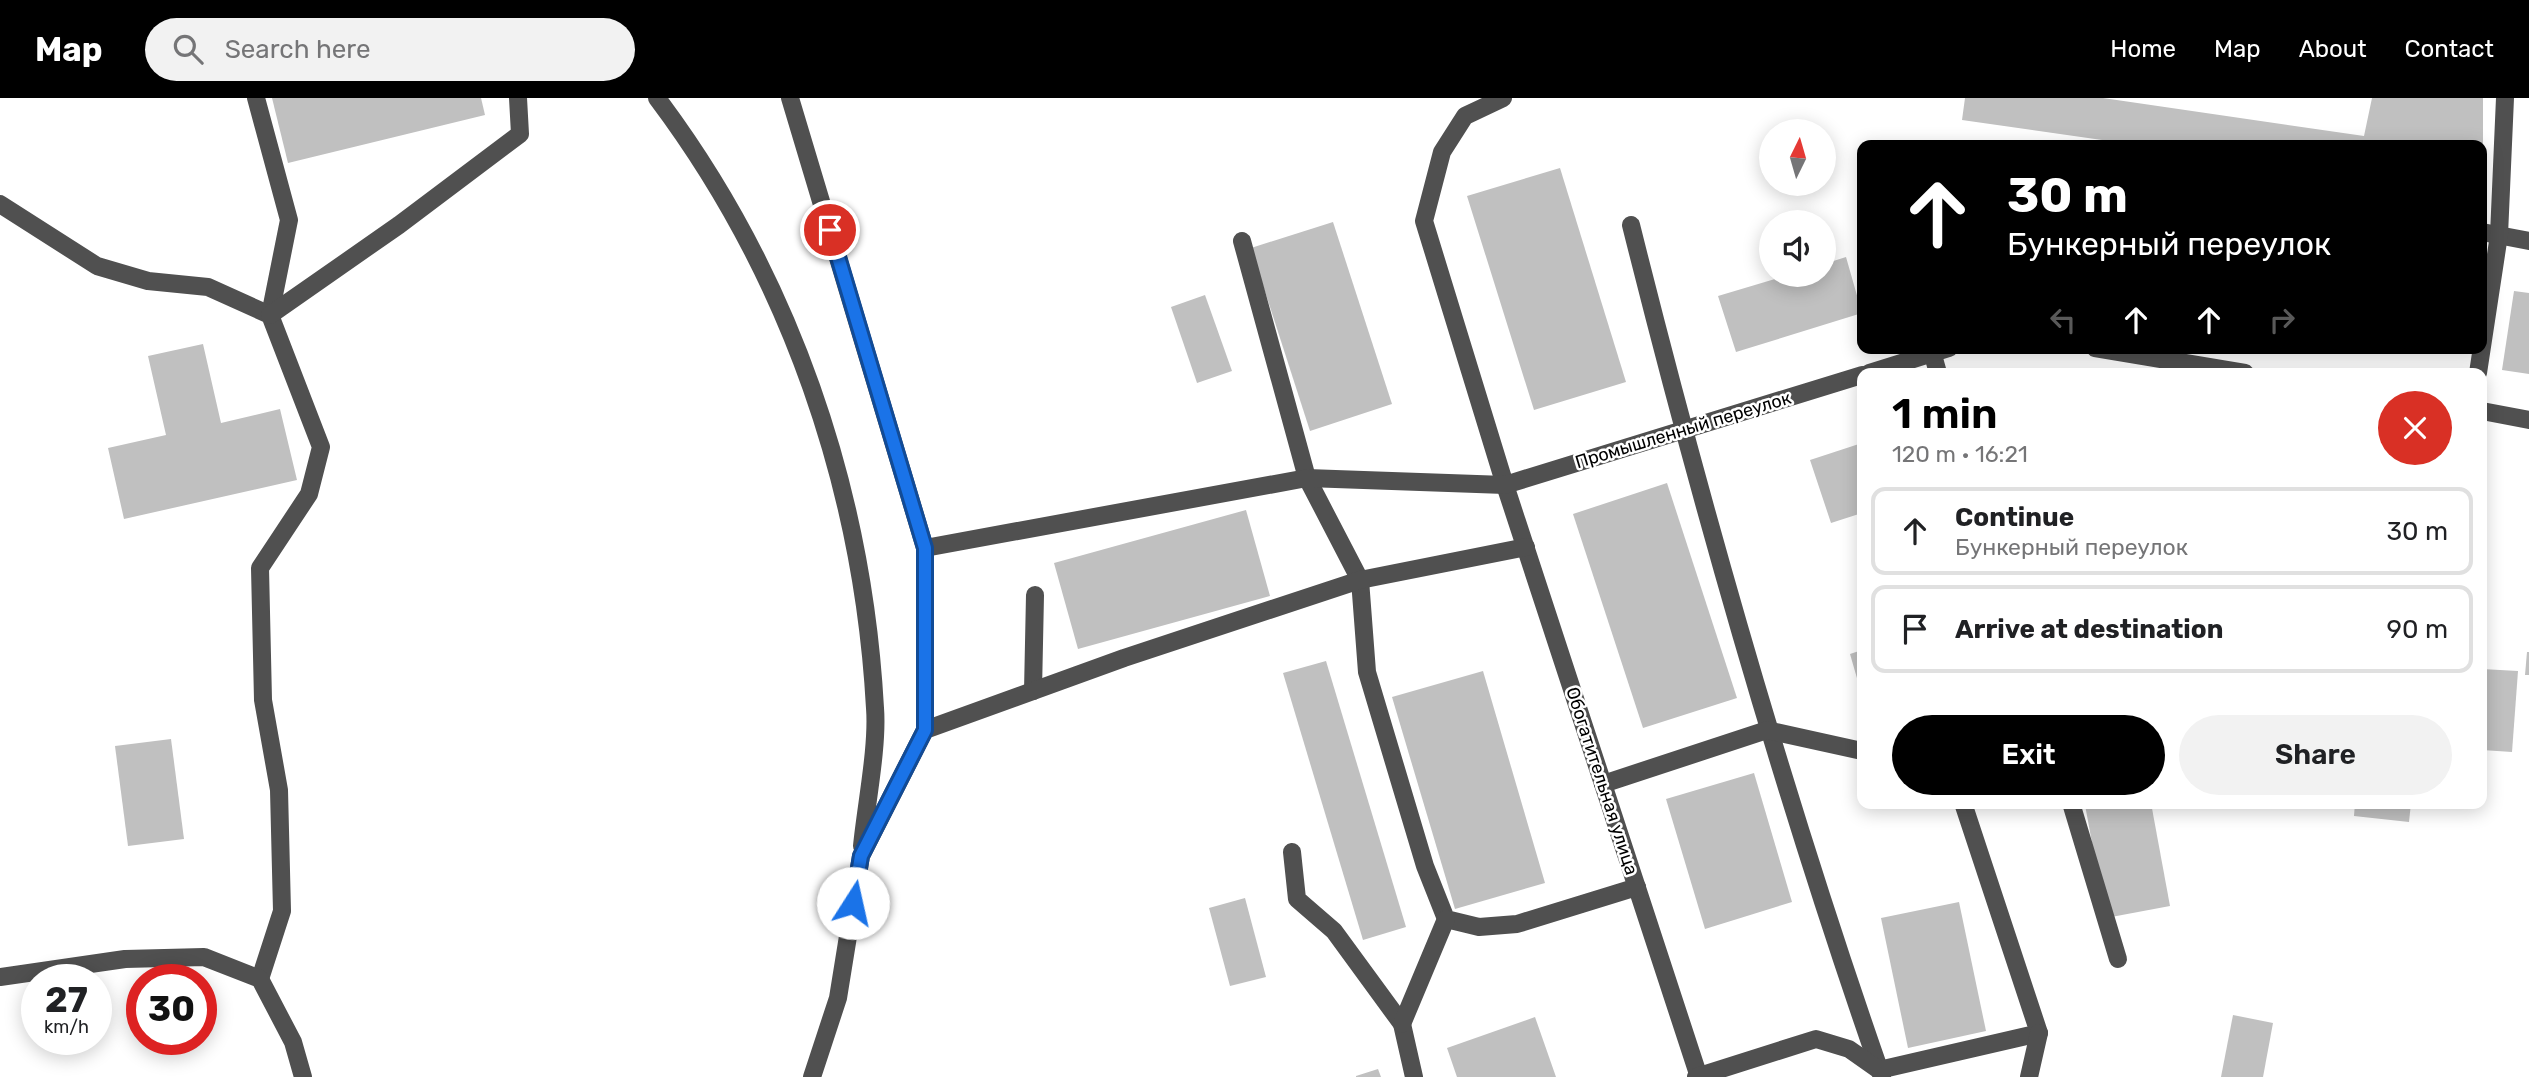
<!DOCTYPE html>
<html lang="en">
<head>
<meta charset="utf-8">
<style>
  :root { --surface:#fff; --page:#f2f2f2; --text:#202124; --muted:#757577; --line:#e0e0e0; --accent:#000 }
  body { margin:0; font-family:Rubik,sans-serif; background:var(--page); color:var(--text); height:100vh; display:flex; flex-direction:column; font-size:26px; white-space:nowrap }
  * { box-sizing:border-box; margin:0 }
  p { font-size:23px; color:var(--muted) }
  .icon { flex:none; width:38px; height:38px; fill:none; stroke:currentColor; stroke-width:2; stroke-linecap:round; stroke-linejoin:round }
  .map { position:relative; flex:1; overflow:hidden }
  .side { position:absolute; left:1857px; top:270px; width:630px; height:441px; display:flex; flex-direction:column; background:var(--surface); border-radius:14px; box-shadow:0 4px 18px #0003 }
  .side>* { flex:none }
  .guide { position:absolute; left:1857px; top:42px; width:630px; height:214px; border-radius:14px; box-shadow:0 4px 18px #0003; background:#000; color:#fff; overflow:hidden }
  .needle { width:46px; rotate:5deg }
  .tools { position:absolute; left:1759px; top:21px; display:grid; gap:14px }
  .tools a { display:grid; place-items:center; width:77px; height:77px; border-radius:50%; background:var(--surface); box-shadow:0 4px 18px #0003; font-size:35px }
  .speed { position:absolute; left:21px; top:866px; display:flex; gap:14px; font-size:35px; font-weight:700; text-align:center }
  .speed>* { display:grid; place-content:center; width:91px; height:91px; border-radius:50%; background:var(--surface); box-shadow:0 4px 18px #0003; line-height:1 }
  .speed small { font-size:18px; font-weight:400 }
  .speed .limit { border:10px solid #d22; background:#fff; color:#111 }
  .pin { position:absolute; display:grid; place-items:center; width:60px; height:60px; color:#fff; margin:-30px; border:4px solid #fff; border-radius:50%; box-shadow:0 2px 7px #0007 }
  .me { position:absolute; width:77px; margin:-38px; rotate:10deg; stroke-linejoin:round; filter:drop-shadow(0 0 5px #0008) }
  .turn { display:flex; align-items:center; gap:24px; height:147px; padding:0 35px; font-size:32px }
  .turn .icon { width:91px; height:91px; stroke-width:2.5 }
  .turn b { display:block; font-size:49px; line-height:60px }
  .lanes { display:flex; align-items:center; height:66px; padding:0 35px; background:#0003; justify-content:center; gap:35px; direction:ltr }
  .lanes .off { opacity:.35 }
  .round { display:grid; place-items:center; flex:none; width:74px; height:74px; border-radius:37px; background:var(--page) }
  .summary { display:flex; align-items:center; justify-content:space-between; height:119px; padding:0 35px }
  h1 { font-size:42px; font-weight:600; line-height:52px; color:var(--accent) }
  .button { display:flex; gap:14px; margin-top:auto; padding:14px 35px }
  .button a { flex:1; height:80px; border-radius:42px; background:var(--accent); color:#fff; font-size:28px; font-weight:600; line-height:80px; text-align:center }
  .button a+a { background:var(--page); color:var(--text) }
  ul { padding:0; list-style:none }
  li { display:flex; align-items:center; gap:21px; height:88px; margin:0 14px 10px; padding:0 21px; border:4px solid var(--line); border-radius:14px }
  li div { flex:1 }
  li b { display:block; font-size:26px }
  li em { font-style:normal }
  header { display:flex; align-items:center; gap:42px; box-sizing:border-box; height:98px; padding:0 35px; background:var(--accent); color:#fff }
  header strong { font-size:33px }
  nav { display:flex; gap:38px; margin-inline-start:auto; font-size:24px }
  .search { width:490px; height:63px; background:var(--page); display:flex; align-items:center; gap:18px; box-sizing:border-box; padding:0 24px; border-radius:38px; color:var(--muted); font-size:26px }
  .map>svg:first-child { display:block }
  .building { fill:#c0c0c0 }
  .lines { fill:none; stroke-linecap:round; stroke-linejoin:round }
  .minor { stroke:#505050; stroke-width:18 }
  .route-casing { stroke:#114b97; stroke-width:18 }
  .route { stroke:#1a73e8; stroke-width:12 }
  .labels { text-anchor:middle; stroke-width:5; stroke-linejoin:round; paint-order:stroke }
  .street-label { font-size:18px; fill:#000; stroke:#fff }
</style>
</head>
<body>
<header>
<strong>Map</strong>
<div class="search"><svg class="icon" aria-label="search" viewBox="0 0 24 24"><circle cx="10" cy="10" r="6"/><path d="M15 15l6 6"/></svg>Search here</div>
<nav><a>Home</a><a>Map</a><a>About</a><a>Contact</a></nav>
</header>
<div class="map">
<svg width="2529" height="979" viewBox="0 0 2529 979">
  <rect width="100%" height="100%" fill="#fff"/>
  <g class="building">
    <path d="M272,0H481L485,17L288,65Z"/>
    <path d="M1965,0H2103L2364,38L2372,0H2483V47H2137L1962,22Z"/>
    <path d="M1560,70L1626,284L1534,312L1467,98Z"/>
    <path d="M1333,124L1392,306L1310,333L1251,150Z"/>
    <path d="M1846,159L1862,215L1736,254L1718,198L1788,177H1824V166Z"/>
    <path d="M2514,193L2529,195V276L2502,272Z"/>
    <path d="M1205,197L1232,273L1197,285L1171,209Z"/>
    <path d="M203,246L221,325L280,311L297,382L124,421L108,350L166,337L148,258Z"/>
    <path d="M2405,250H2429L2428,256Z"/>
    <path d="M1862,345V415L1831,425L1810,362Z"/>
    <path d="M1667,385L1737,600L1643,630L1573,416Z"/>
    <path d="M1246,412L1270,498L1078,551L1054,465Z"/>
    <path d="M1862,552V594H1861L1850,556Z"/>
    <path d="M2527,554H2529V577H2525Z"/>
    <path d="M1326,563L1406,829L1363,842L1283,575Z"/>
    <path d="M2482,571L2518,573L2512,654L2482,652Z"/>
    <path d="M1483,573L1545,785L1455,811L1392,599Z"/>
    <path d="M171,641L184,741L128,748L115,648Z"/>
    <path d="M1754,675L1792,804L1705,831L1666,701Z"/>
    <path d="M2151,705L2170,808L2106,820L2085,707Z"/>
    <path d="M2355,705H2411L2409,724L2354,718Z"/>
    <path d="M1245,800L1266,879L1230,888L1209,810Z"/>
    <path d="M1959,804L1986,933L1908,950L1881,820Z"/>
    <path d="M2233,917L2273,925L2263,979H2221Z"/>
    <path d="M1535,919L1556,979H1457L1447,950Z"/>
    <path d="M1378,971L1381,979H1356V978Z"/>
  </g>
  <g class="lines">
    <g class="minor">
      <path d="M256,0L289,122L270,217"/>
      <path d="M657,0C790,177 863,391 875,610C878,649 866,707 862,748"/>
      <path d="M790,0L925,450V632"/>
      <path d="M1503,0L1465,18L1442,54L1424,123L1505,387L1699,979"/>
      <path d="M0,106L97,168L148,183L208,189L270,217L321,349L309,396L260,470L263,602L279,692L282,813L260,881"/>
      <path d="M1631,127C1703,415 1784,699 1882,979"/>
      <path d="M2482,134L2529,143"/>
      <path d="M1242,143L1307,380L1360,482L1367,574L1425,768L1446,821L1479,829L1517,826L1637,789"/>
      <path d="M270,217L399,127L520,36L518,0"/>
      <path d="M1931,250L1938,275"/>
      <path d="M2095,250L2245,275"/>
      <path d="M1869,275L1949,250"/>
      <path d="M2478,275L2499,137L2505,0"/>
      <path d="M2482,313L2529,322"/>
      <path d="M925,450L1307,380L1505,387L1862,277"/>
      <path d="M1033,593L1035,497"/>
      <path d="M1603,686L1767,632L1862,653"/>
      <path d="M2071,705L2118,861"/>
      <path d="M1292,754L1297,801L1334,833L1402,926L1414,979"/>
      <path d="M0,879L125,861L204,859L260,881L293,944L303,979"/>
      <path d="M1402,926L1446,821"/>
      <path d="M812,979L838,900L861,758L925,632L1124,560L1360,482L1526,449"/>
      <path d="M1696,979L1816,941L1849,951L1879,972L2039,935L1963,705"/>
      <path d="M2029,979L2039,935"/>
    </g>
  </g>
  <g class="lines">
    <defs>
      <path id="route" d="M830,132L925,450V632L861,758L853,805"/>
    </defs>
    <use href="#route" class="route-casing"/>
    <use href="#route" class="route"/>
  </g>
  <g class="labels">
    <g class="street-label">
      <text transform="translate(1683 332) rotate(-17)" y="6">Промышленный переулок</text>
      <text transform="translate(1602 683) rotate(72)" y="6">Обогатительная улица</text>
    </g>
  </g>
</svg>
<div class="tools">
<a><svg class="needle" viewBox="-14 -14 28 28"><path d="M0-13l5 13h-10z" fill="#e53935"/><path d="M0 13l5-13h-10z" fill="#757577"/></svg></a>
<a><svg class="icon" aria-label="sound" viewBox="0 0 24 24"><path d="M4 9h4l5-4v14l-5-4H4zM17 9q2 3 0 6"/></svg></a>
</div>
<div class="speed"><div>27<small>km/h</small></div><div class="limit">30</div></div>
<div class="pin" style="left:830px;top:132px;background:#d93025"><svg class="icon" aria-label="arrive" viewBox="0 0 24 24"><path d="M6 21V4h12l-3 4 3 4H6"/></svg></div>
<svg class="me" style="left:853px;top:805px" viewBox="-20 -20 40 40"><circle r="19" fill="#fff"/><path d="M0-13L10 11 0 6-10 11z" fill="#1a73e8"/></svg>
<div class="guide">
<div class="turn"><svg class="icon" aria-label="ahead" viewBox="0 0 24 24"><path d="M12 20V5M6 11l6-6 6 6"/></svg><div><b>30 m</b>Бункерный переулок</div></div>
<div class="lanes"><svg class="icon off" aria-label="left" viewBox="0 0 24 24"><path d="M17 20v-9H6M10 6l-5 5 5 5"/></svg><svg class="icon" aria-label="ahead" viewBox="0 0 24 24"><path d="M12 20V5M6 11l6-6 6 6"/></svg><svg class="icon" aria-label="ahead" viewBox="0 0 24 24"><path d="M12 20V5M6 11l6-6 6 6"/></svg><svg class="icon off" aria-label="right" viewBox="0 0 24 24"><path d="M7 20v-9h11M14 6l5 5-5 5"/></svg></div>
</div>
<section class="side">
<div class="summary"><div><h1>1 min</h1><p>120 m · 16:21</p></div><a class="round" style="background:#d93025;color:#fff"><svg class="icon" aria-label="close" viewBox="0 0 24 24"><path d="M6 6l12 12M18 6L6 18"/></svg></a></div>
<ul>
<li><svg class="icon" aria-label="ahead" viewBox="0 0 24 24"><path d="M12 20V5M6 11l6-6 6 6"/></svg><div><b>Continue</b><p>Бункерный переулок</p></div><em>30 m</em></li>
<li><svg class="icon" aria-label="arrive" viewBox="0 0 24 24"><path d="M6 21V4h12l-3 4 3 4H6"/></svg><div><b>Arrive at destination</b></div><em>90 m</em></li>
</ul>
<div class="button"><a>Exit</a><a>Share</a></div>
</section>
</div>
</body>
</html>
